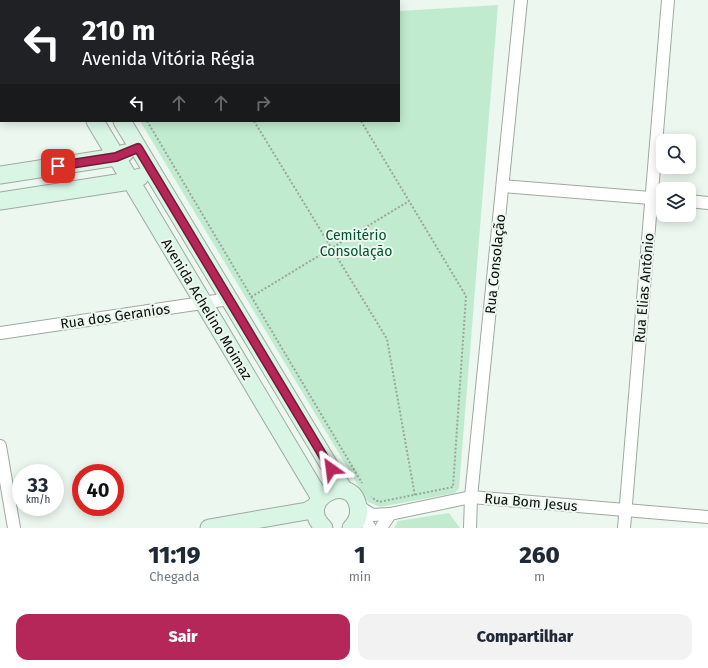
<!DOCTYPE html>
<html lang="pt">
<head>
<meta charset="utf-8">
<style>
  :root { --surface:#fff; --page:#f2f2f3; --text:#1f2937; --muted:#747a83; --accent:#b62759 }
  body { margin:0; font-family:"Fira Sans",sans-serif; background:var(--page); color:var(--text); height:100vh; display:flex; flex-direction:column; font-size:15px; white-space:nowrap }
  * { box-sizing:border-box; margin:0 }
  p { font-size:13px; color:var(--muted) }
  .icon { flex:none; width:22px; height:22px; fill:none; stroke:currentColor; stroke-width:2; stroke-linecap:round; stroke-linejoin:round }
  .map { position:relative; height:528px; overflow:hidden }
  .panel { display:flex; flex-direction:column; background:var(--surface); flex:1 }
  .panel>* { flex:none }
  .hud { position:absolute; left:0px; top:0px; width:400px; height:122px; box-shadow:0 2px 10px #0003; background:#202124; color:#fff; overflow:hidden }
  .controls { position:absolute; left:656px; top:134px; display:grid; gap:8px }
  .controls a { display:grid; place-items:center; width:40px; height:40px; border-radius:8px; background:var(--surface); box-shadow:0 2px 10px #0003; font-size:20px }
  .speed { position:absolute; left:12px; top:464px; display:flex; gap:8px; font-size:20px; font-weight:700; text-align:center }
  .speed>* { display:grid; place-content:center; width:52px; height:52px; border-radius:50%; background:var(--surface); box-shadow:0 2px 10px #0003; line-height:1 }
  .speed small { font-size:10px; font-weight:400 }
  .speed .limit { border:6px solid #d22; background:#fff; color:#111 }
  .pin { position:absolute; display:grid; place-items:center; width:34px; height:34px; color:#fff; margin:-17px; border-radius:8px; box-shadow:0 2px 6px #0006 }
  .me { position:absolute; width:44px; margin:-22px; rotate:329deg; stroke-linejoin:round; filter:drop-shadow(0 0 3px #0008) }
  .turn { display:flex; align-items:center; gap:14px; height:84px; padding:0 16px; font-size:18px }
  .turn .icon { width:52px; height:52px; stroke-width:2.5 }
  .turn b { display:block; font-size:28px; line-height:34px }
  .lanes { display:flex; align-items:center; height:38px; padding:0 16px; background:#0003; justify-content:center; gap:20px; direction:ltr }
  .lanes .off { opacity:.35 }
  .eta { display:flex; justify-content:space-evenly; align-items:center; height:68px; text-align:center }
  .eta b { font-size:24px; font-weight:800; line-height:28px }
  .button { display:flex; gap:8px; margin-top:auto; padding:8px 16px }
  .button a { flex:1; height:46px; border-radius:12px; background:var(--accent); color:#fff; font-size:16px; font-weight:800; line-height:46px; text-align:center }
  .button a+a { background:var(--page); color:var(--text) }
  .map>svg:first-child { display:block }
  .green { fill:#c0ebcf }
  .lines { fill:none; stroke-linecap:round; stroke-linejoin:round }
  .street-casing { stroke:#9ea9a2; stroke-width:14 }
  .secondary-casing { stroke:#9ea9a2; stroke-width:19 }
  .path { stroke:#9ba49d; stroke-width:2; stroke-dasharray:2 2; stroke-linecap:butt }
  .street { stroke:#fff; stroke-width:12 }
  .secondary { stroke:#d9f6e5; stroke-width:17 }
  .route-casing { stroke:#76193a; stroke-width:10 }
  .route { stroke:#b62759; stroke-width:7 }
  .labels { text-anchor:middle; stroke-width:4; stroke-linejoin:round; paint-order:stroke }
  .park-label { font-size:14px; fill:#00532e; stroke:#ecf8ef }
  .street-label { font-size:14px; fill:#090d0a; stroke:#ecf8ef }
</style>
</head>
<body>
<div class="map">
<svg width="708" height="528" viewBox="0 0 708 528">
  <rect width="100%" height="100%" fill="#ecf8ef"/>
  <g class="green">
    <path d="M68,0H368L68,1Z"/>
    <path d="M498,5L459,488L455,493L380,507L368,502L140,121H399V11Z"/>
    <path d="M449,513L460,528H394L398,521Z"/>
  </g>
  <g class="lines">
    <defs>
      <g id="street">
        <path d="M0,43L1,42"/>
        <path d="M503,186L663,199"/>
        <path d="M689,201L708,203"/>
        <path d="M0,333L229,299"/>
        <path d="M0,446L14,528"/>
        <path d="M358,506L372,515L390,514L471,497L708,517"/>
        <path d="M359,511L370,528"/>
        <path d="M381,528L390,514"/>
        <path d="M470,528L471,497L521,0"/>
        <path d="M624,528L668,0"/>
      </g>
      <g id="secondary">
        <path d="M22,0V1"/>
        <path d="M48,0L49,1"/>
        <path d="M95,121L320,498"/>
        <path d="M122,121L344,490"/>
        <path d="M0,175L116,157L125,153"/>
        <path d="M0,201L130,181L140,177"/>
        <path d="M209,528L307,511L316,506"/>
        <path d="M324,528C294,500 351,470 358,506C360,515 357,522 351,528"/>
      </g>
    </defs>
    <use href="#street" class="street-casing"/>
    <use href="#secondary" class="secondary-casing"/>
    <g class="path">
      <path d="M75,0V1"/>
      <path d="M180,0L181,1"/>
      <path d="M288,0V1"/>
      <path d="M147,121L362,483"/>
      <path d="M254,121L387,339L415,496"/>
      <path d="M361,121L466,296L453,487L379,502L371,497"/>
      <path d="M251,297L409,201"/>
    </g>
    <use href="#street" class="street"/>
    <use href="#secondary" class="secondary"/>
  </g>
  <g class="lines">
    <defs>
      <path id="route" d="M58,166L116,157L138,148L331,469"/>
    </defs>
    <use href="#route" class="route-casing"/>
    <use href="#route" class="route"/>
  </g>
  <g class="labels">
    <g class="park-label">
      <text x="356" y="240">Cemitério<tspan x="356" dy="16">Consolação</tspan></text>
    </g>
    <g class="street-label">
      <text transform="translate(495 264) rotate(-84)" y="5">Rua Consolação</text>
      <text transform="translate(644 288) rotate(-85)" y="5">Rua Elias Antônio</text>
      <text transform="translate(207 309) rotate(59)" y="5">Avenida Achelino Moimaz</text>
      <text transform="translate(115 316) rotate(-8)" y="5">Rua dos Geranios</text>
      <text transform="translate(531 502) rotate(5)" y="5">Rua Bom Jesus</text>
    </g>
  </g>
</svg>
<div class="controls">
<a><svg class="icon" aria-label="search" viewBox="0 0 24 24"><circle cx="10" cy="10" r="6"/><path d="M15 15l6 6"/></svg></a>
<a><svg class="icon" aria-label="layers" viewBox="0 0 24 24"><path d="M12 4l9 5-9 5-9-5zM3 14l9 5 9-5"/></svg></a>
</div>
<div class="speed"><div>33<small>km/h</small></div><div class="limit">40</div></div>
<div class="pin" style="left:58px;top:166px;background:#d93025"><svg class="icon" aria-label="arrive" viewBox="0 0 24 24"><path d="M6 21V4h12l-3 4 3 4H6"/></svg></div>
<svg class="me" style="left:331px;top:469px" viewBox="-20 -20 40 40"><path d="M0-17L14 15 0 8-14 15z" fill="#b62759" stroke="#fff" stroke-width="4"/></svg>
<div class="hud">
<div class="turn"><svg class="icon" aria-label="left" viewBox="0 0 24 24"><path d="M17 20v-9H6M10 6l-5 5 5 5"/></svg><div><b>210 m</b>Avenida Vitória Régia</div></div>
<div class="lanes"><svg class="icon" aria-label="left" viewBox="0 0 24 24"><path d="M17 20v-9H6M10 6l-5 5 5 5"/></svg><svg class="icon off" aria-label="ahead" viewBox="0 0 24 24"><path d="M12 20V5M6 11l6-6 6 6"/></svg><svg class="icon off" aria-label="ahead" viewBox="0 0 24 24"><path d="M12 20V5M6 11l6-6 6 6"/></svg><svg class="icon off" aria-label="right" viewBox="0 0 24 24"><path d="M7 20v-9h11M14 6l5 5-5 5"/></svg></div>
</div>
</div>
<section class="panel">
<div class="eta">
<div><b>11:19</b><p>Chegada</p></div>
<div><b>1</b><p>min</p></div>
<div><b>260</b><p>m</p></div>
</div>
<div class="button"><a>Sair</a><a>Compartilhar</a></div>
</section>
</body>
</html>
